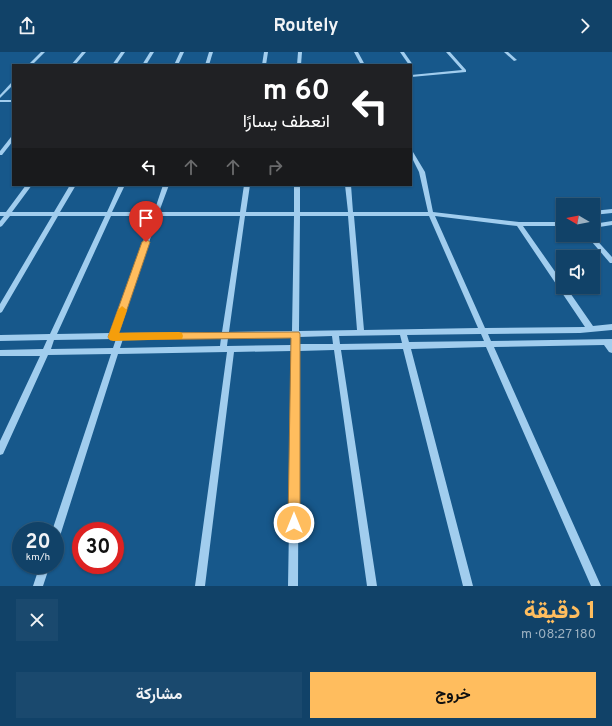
<!DOCTYPE html>
<html lang="ar">
<head>
<meta charset="utf-8">
<style>
  :root { --surface:#114268; --page:#1a496e; --text:#f1f3f6; --muted:#9cb0c0; --line:#305b7c; --accent:#ffbd5e }
  body { margin:0; font-family:Overpass,Vazirmatn,sans-serif; background:var(--page); color:var(--text); direction:rtl; height:100vh; display:flex; flex-direction:column; font-size:15px; white-space:nowrap }
  * { box-sizing:border-box; margin:0 }
  p { font-size:13px; color:var(--muted) }
  .icon { flex:none; width:22px; height:22px; fill:none; stroke:currentColor; stroke-width:2; stroke-linecap:round; stroke-linejoin:round }
  .map { position:relative; height:534px; overflow:hidden; direction:ltr }
  .details { display:flex; flex-direction:column; background:var(--surface); flex:1 }
  .details>* { flex:none }
  .banner { position:absolute; left:12px; top:12px; width:400px; height:122px; border-radius:0px; box-shadow:0 1px 3px #0004,0 0 0 1px var(--line); direction:rtl; background:#202124; color:#fff; overflow:hidden }
  .needle { width:26px; rotate:280deg }
  .tools { position:absolute; left:556px; top:146px; display:grid; gap:8px }
  .tools a { display:grid; place-items:center; width:44px; height:44px; border-radius:0px; background:var(--surface); box-shadow:0 1px 3px #0004,0 0 0 1px var(--line); font-size:20px }
  .speed { position:absolute; left:12px; top:470px; display:flex; gap:8px; font-size:20px; font-weight:700; text-align:center }
  .speed>* { display:grid; place-content:center; width:52px; height:52px; border-radius:50%; background:var(--surface); box-shadow:0 1px 3px #0004,0 0 0 1px var(--line); line-height:1 }
  .speed small { font-size:10px; font-weight:400 }
  .speed .limit { border:6px solid #d22; background:#fff; color:#111 }
  .pin { position:absolute; display:grid; place-items:center; width:34px; height:34px; color:#fff; margin:-41px -17px; border-radius:50% 50% 50% 0; rotate:-45deg; box-shadow:0 0 4px #0007 }
  .pin .icon { rotate:45deg }
  .me { position:absolute; width:44px; margin:-22px; rotate:0deg; stroke-linejoin:round; filter:drop-shadow(0 0 3px #0008) }
  .turn { display:flex; align-items:center; gap:14px; height:84px; padding:0 16px; font-size:18px }
  .turn .icon { width:52px; height:52px; stroke-width:2.5 }
  .turn b { display:block; font-size:28px; line-height:34px }
  .lanes { display:flex; align-items:center; height:38px; padding:0 16px; background:#0003; justify-content:center; gap:20px; direction:ltr }
  .lanes .off { opacity:.35 }
  .round { display:grid; place-items:center; flex:none; width:42px; height:42px; border-radius:0px; background:var(--page) }
  .headline { display:flex; align-items:center; justify-content:space-between; height:68px; padding:0 16px }
  h1 { font-size:24px; font-weight:700; line-height:30px; color:var(--accent) }
  .action { display:flex; gap:8px; margin-top:auto; padding:8px 16px }
  .action a { flex:1; height:46px; border-radius:0px; background:var(--accent); color:#111; font-size:16px; font-weight:700; line-height:46px; text-align:center }
  .action a+a { background:var(--page); color:var(--text) }
  header { display:flex; justify-content:space-between; align-items:center; height:52px; padding:0 16px; background:var(--surface); font-size:18px; font-weight:700 }
  .map>svg:first-child { display:block }
  .lines { fill:none; stroke-linecap:round; stroke-linejoin:round }
  .minor { fill:#a1cdee; fill-rule:evenodd }
  .route { fill:#ffbd5e; stroke:#a67b3d }
  .slow { fill:#f59e0b }
</style>
</head>
<body>
<header><svg class="icon" aria-label="forward" viewBox="0 0 24 24"><path d="M9 5l7 7-7 7"/></svg>Routely<svg class="icon" aria-label="share" viewBox="0 0 24 24"><path d="M12 15V3M7 8l5-5 5 5M5 13v7h14v-7"/></svg></header>
<div class="map">
<svg width="612" height="534" viewBox="0 0 612 534">
  <rect width="100%" height="100%" fill="#17588b"/>
  <g class="lines">
    <g class="minor">
      <path d="M41,0H45L32,13H28Z"/>
      <path d="M82,0H86L75,13H71Z"/>
      <path d="M121,0H125L116,13H112Z"/>
      <path d="M150,0H154L146,13H142Z"/>
      <path d="M180,0H184L178,13H174Z"/>
      <path d="M209,0H213L209,13H205Z"/>
      <path d="M264,0H268L266,13H262Z"/>
      <path d="M298,0H302L301,13H297Z"/>
      <path d="M354,0H358L365,13H361Z"/>
      <path d="M400,0H404L413,13L412,14L409,13Z"/>
      <path d="M446,0H450L466,18V20L411,25V23L462,18Z"/>
      <path d="M504,0H508L517,8L514,9Z"/>
      <path d="M12,30H13V33L0,46V43Z"/>
      <rect x="0" y="48" width="13" height="2"/>
      <path d="M11,85H13V89L2,103H0V99Z"/>
      <path d="M411,99L413,100L425,120L433,160L519,170H563V174H523L563,231V235H566L593,274L612,272V278L580,281L488,282L491,289L612,287V301L609,300L604,293L494,295L601,534H591L486,295L411,297L473,534H463L403,297L341,298L377,534H367L334,298L299,299L298,534H288L292,299L234,300L205,534H195L227,300L118,302L60,484L58,487L55,489V479H52L111,302L48,303L3,402L0,403V389L40,304H0V298L43,297L47,288L0,289V283L50,282L105,164H58L2,260L0,261V252L52,164H10L2,174L0,175V169L4,164H0V160H6L26,133H32L12,160H54L70,133H76L60,160H107L119,133H125L112,160H154L163,133H169L159,160H240L244,133H250L246,160H294V133H300V160H348L345,133H351L353,160H428L419,120L411,104ZM111,164H152L111,281L57,282ZM158,164H240L222,280L118,281ZM245,164H294L292,279L229,280ZM300,164H348L357,278L299,279ZM354,164H429L478,276L364,278ZM435,164L517,174L585,275L485,276ZM481,282L484,289L409,290L407,283ZM400,283L402,291L340,292L339,284ZM332,284L333,292H299V285ZM292,285V293L227,294L228,286ZM221,286L220,294L120,296L123,287ZM116,287L113,296L51,297L54,288Z"/>
      <path d="M612,157V161L593,163V159Z"/>
      <path d="M612,169V173L593,176V172Z"/>
      <path d="M586,183H592L612,205V211H610Z"/>
      <path d="M40,513H50L43,534H33Z"/>
    </g>
  </g>
  <path class="route" d="M146,187L150,190L119,281L299,280L300,282V471L298,475L294,477L290,475L288,471L291,286L110,288L108,285L142,190Z"/>
  <path class="slow" d="M122,254L127,258L119,281L179,280L182,281L183,284L182,287L113,289L110,288L108,285L118,258Z"/>
</svg>
<div class="tools">
<a><svg class="needle" viewBox="-14 -14 28 28"><path d="M0-13l5 13h-10z" fill="#e53935"/><path d="M0 13l5-13h-10z" fill="#9cb0c0"/></svg></a>
<a><svg class="icon" aria-label="sound" viewBox="0 0 24 24"><path d="M4 9h4l5-4v14l-5-4H4zM17 9q2 3 0 6"/></svg></a>
</div>
<div class="speed"><div>20<small>km/h</small></div><div class="limit">30</div></div>
<div class="pin" style="left:146px;top:190px;background:#d93025"><svg class="icon" aria-label="arrive" viewBox="0 0 24 24"><path d="M6 21V4h12l-3 4 3 4H6"/></svg></div>
<svg class="me" style="left:294px;top:471px" viewBox="-20 -20 40 40"><circle r="17" fill="#ffbd5e" stroke="#fff" stroke-width="3"/><path d="M0-11L8 9 0 5-8 9z" fill="#fff"/></svg>
<div class="banner">
<div class="turn"><svg class="icon" aria-label="left" viewBox="0 0 24 24"><path d="M17 20v-9H6M10 6l-5 5 5 5"/></svg><div><b>60 m</b>انعطف يسارًا</div></div>
<div class="lanes"><svg class="icon" aria-label="left" viewBox="0 0 24 24"><path d="M17 20v-9H6M10 6l-5 5 5 5"/></svg><svg class="icon off" aria-label="ahead" viewBox="0 0 24 24"><path d="M12 20V5M6 11l6-6 6 6"/></svg><svg class="icon off" aria-label="ahead" viewBox="0 0 24 24"><path d="M12 20V5M6 11l6-6 6 6"/></svg><svg class="icon off" aria-label="right" viewBox="0 0 24 24"><path d="M7 20v-9h11M14 6l5 5-5 5"/></svg></div>
</div>
</div>
<section class="details">
<div class="headline"><div><h1>1 دقيقة</h1><p>180 m · 08:27</p></div><a class="round"><svg class="icon" aria-label="close" viewBox="0 0 24 24"><path d="M6 6l12 12M18 6L6 18"/></svg></a></div>
<div class="action"><a>خروج</a><a>مشاركة</a></div>
</section>
</body>
</html>
